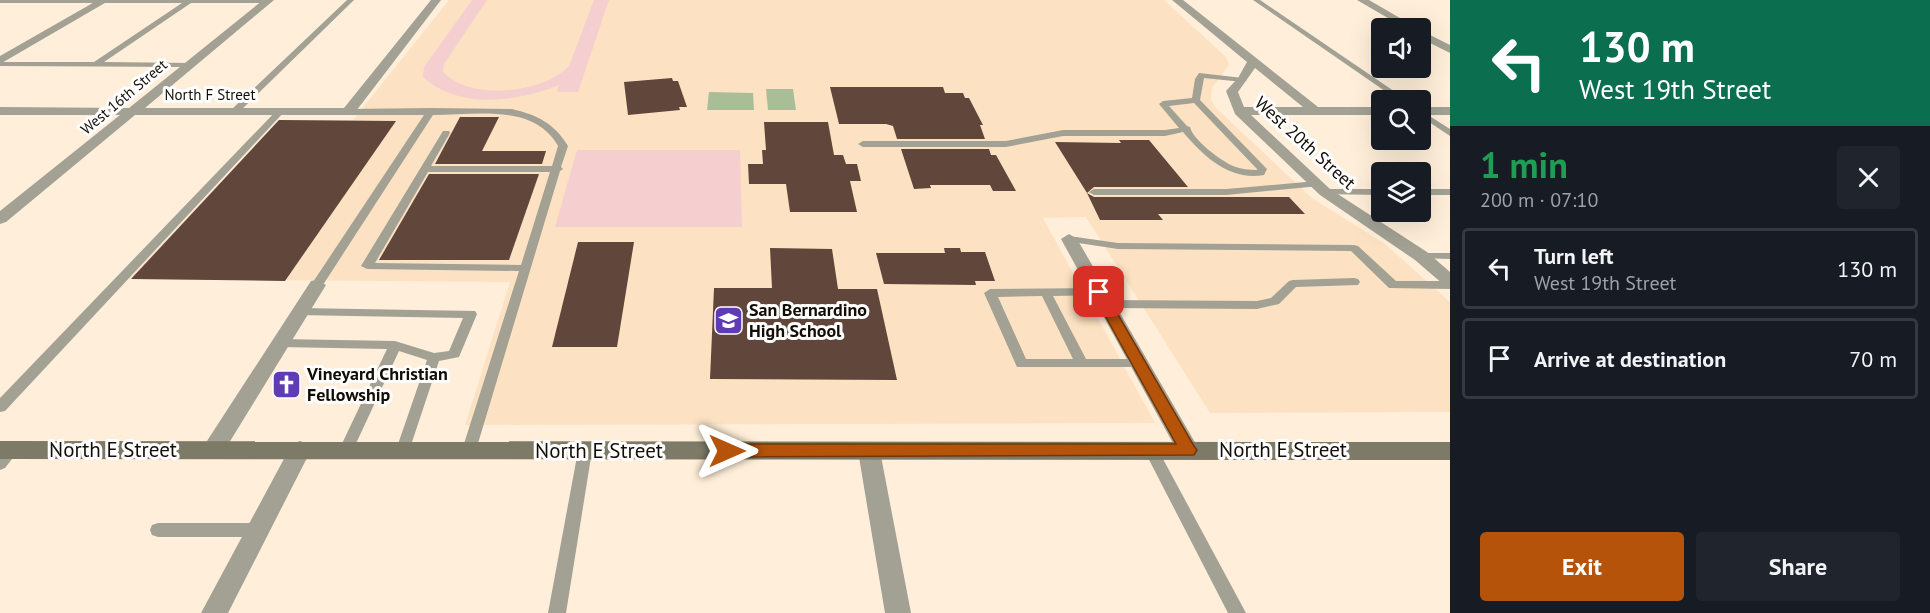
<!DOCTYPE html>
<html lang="en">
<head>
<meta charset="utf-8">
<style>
  :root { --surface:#171b24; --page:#20242c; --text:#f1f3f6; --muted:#9ea1a6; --line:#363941; --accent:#b45309 }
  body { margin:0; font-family:"PT Sans",sans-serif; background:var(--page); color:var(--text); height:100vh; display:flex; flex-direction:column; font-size:22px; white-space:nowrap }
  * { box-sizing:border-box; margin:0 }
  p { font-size:20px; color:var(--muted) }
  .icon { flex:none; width:33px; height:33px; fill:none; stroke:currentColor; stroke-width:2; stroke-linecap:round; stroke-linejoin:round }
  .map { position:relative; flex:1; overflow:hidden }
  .sheet { display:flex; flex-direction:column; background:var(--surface); width:480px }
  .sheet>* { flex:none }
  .top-card { background:#0b6e4f; color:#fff; overflow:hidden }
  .controls { position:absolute; left:1371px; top:18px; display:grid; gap:12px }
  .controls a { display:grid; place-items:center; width:60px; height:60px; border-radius:6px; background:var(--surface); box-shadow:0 6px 24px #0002; font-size:30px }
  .pin { position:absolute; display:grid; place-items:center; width:51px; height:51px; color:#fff; margin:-26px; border-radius:12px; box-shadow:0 3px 9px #0006 }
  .me { position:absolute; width:66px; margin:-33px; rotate:90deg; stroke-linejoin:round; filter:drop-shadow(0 0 4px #0008) }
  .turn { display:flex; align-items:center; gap:21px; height:126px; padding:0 30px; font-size:27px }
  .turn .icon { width:78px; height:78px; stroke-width:2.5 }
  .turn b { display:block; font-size:42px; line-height:51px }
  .round { display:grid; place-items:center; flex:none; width:63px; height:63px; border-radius:6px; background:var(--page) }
  .headline { display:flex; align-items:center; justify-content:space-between; height:102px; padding:0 30px }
  h1 { font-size:36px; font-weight:700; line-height:45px; color:#1e9e55 }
  .primary-button { display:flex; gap:12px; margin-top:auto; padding:12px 30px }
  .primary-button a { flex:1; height:69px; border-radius:6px; background:var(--accent); color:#fff; font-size:24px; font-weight:700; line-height:69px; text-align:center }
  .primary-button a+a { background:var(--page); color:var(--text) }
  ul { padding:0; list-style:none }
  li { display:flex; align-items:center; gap:18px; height:81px; margin:0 12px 9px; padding:0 18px; border:3px solid var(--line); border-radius:6px }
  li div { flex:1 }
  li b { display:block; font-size:22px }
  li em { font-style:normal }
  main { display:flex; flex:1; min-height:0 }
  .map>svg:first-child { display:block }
  .built { fill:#fce2c2 }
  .green { fill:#f5cecf }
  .water { fill:#a9be96 }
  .building { fill:#60463b }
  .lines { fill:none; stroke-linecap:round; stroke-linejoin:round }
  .service { fill:#a2a194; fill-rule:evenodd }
  .minor { fill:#a2a194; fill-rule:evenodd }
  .secondary { fill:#7d7a68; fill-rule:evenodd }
  .route { fill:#b45309; stroke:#753606; stroke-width:1.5 }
  .labels { text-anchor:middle; stroke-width:6; stroke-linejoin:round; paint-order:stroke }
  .far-street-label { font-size:15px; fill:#130d05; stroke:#fff }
  .street-label { font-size:18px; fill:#130d05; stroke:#fff }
  .poi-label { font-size:18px; font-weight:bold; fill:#130d05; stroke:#fff; text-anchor:start }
  .near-street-label { font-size:21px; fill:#130d05; stroke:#fff }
</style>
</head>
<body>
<main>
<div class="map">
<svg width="1450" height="613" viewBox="0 0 1450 613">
  <rect width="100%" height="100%" fill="#ffefda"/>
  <path class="built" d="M449,0H1164L1226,57L1229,65L1212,88L1211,99L1216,108L1312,198L1385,244L1450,302V412L1210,413L1086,217L1043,218L1155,423L465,425L510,282L129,279L279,120H353Z"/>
  <g class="green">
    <path d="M472,0H487L444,64L443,72C470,101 542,94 569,66L594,0H609L578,92H557L559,85C517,102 459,110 423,77L424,67Z"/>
    <path d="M577,150H740L742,227H555Z"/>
  </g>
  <g class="water">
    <path d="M766,89H793L796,110H768Z"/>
    <path d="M709,92L753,93L754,110H707Z"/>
  </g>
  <g class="building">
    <path d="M672,78L673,81H678L687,107H679L680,110L628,115L624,82Z"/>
    <path d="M830,87H943L945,93H963L965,98H969L983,125H980L985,139H897L893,126L886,124H839Z"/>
    <path d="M460,117H499L482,151H546L542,164H435Z"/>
    <path d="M279,120L396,121L285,281L131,279Z"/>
    <path d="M764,122H828L834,155H843L846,164H857L861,181H850L857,212H790L786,184H749L748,164H763L762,150H766Z"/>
    <path d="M1119,140H1149L1188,187H1094L1087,193L1055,142L1121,143Z"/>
    <path d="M901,149H989L991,155H996L1016,191H993L990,185H930L931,188L914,189Z"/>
    <path d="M429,174H539L509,260H379Z"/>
    <path d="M1087,193L1094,197H1289L1305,214H1158L1163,220H1100Z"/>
    <path d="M578,242H634L617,347H552Z"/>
    <path d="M770,248L832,249L838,289H877L897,380L710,379L714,288H772Z"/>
    <path d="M944,248H960L961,252H985L995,281H975L976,285L884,284L876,253H945Z"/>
  </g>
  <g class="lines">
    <g class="service">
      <path d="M0,0H271V1L268,3H191L104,62L192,63L193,65L189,67L0,66V62H94L182,3H0Z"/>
      <path d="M347,0H354L238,113H232V109Z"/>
      <path d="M1253,0H1260L1407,100H1398Z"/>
      <path d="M1199,73L1243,78L1247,80L1243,82L1204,78L1200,100L1265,167L1267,169L1264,175C1230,181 1204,157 1183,132L1165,136H1063L1006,147H863L858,144L863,141H1006L1063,130H1165L1179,128L1159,104L1163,101L1192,98L1195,79ZM1194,103L1257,169V170C1249,170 1241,169 1233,166C1220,160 1193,140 1190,127L1187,126L1169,106Z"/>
      <path d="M431,108L512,109C537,115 554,123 568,146L561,167L563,169L560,171L476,450L474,454L469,456L464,454L462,450L519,271L367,269L361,266L443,131H449L450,133L431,166H552L558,146C534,103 475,115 433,115L321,288H313L311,285L424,115H348L344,112L348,109ZM428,172H550L521,265L375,263Z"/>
      <path d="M278,109L285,111L5,411L0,412V398Z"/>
      <path d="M1420,110L1450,129V136L1420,116Z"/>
      <path d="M1317,181L1322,184L1320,186L1226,195H1094L1089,192L1094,189H1226Z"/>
      <path d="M1325,189H1382V195L1321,194L1320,192Z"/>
      <rect x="1420" y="189" width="30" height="6"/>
      <path d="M1069,236L1118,243L1354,245L1358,246L1396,281H1450V289L1389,288L1351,251L1118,249L1065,241L1064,239Z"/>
      <path d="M1421,253H1450V259L1417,258L1415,256L1417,254Z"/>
      <path d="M1354,278L1358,279L1360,282L1358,285L1296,287L1279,304L1257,309L1106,308L1100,304L1106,300L1257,301L1271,298L1289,281L1293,280Z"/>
      <path d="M1099,288L1105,292L1103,295L1053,296L1086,359H1140L1145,361L1147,364L1145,367H1017L984,293L990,289ZM1042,296L1073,359H1026L998,297Z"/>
      <path d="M300,308L475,311L477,314L459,357L439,361L408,454L403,456L398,454L396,450L427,360L399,351L353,450L351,454L346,456L341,454L339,450L387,349L280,347L274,343L280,339L395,341L434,353L449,351L463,318L296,315L294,312L296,309Z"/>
      <path d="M12,444L17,446L19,450L5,468L0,470V454L7,446Z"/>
      <path d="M1151,444L1156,446L1246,613H1228L1144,450L1146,446Z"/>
      <path d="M585,445L590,447L592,451L566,613H548L578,451L580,447Z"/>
      <path d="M158,523H258L264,525L266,530L264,535L258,537H158L152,535L150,530L152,525Z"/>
    </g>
    <g class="minor">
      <path d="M98,0H110L0,64V56Z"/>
      <path d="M263,0H274L145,108H344L431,0H441L353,115H135L6,222L0,224V211L120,115H0V107L129,108Z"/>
      <path d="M1172,0H1183L1318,107H1382V115H1251L1330,189L1427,252L1450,272V286L1444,285L1415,260L1320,195L1235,114L1226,91L1238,78L1247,62ZM1255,68L1303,107H1244L1238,92Z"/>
      <path d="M1357,0H1369L1417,28H1405Z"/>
      <path d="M1420,30L1450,45V53L1420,38Z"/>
      <rect x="1420" y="107" width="30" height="8"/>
      <path d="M1069,234L1077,239L1196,444L1199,450L1196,456L1188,459L1180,456L1061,239Z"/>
      <path d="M317,280L326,285L221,456L213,459L205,456L202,450L205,444L311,281Z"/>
      <path d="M300,441L308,444L311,450L228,613H201L292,444Z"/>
      <path d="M869,442L877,445L880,451L911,613H885L858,451L861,445Z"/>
    </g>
    <path class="secondary" d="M0,441L1450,442V460L0,459Z"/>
  </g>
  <path class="route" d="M1099,288L1105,292L1194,446L1197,450L1194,455L727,457L721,455L719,451L721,446L727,444H1176L1092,292Z"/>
  <defs>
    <symbol id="school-square" viewBox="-11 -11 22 22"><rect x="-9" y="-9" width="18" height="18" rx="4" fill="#5f3cb4" stroke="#fff"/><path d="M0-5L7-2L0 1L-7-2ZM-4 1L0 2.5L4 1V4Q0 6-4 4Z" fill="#fff"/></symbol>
    <symbol id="church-square" viewBox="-11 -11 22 22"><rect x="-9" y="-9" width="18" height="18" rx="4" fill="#5f3cb4" stroke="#fff"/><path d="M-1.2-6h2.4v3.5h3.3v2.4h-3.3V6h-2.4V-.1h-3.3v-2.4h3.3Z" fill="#fff"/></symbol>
  </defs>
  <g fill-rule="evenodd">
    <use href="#school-square" x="712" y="304" width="33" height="33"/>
    <use href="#church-square" x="270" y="368" width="33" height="33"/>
  </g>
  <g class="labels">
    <g class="far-street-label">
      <text x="210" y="100">North F Street</text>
      <text transform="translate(124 97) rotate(-40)" y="5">West 16th Street</text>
    </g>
    <g class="street-label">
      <text transform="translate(1305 143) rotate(42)" y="6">West 20th Street</text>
    </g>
    <g class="poi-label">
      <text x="749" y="316">San Bernardino<tspan x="749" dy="21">High School</tspan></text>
      <text x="307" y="380">Vineyard Christian<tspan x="307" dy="21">Fellowship</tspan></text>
    </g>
    <g class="near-street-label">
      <text x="113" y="457">North E Street</text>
      <text x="1283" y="457">North E Street</text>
      <text x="599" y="458">North E Street</text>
    </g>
  </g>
</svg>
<div class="controls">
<a><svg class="icon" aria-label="sound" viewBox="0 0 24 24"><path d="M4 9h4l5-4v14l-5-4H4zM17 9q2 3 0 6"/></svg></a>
<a><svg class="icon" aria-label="search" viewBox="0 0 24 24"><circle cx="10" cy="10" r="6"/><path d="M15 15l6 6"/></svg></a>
<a><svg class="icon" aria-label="layers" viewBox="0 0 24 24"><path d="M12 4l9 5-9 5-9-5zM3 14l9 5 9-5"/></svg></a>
</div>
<div class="pin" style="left:1099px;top:292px;background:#d93025"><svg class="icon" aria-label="arrive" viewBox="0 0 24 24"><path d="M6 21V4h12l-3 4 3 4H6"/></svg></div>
<svg class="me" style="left:727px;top:451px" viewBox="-20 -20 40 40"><path d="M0-17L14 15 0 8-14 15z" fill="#b45309" stroke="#fff" stroke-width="4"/></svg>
</div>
<section class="sheet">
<div class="top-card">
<div class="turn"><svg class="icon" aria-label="left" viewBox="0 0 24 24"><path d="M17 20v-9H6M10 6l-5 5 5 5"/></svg><div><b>130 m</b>West 19th Street</div></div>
</div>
<div class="headline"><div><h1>1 min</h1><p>200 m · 07:10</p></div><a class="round"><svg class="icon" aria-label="close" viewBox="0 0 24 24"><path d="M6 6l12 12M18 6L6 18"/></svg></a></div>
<ul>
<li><svg class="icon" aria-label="left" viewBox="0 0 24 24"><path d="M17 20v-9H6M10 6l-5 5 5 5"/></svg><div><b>Turn left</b><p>West 19th Street</p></div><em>130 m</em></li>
<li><svg class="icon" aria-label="arrive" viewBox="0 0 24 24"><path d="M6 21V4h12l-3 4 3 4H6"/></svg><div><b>Arrive at destination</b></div><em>70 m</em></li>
</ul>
<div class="primary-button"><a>Exit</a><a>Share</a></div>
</section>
</main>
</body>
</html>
